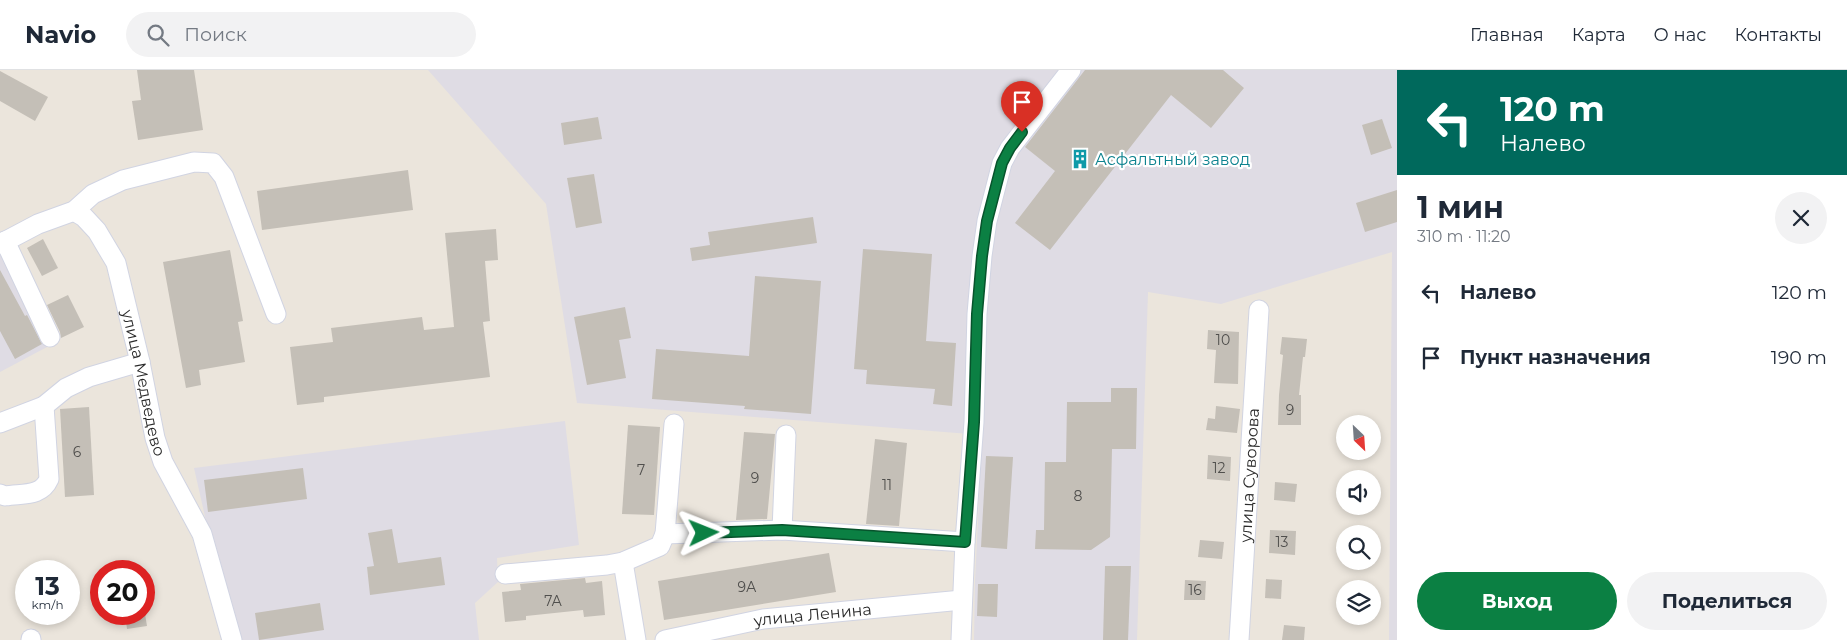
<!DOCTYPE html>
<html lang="ru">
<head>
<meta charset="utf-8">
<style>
  :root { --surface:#fff; --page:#f2f2f3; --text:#1f2937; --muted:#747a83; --line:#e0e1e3; --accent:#0b8043 }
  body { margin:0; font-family:Montserrat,sans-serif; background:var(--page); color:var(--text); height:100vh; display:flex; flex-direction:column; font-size:19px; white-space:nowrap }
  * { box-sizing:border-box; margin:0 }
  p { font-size:16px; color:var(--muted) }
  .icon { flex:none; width:28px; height:28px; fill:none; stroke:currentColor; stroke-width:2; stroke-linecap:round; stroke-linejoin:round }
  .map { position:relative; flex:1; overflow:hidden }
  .details { display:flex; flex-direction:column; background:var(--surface); width:450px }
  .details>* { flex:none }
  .guide { background:#00695c; color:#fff; overflow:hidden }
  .needle { width:32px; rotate:155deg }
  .buttons { position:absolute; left:1336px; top:345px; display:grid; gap:10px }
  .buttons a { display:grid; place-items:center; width:45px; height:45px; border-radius:50%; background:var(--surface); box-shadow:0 2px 8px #0003; font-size:25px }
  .speed { position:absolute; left:15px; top:490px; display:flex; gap:10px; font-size:25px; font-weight:700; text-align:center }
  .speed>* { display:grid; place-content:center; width:65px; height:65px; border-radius:50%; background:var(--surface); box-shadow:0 2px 8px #0003; line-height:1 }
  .speed small { font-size:12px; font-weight:400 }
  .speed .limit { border:8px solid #d22; background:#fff; color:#111 }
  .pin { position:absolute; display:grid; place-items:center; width:42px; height:42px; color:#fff; margin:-51px -21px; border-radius:50% 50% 50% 0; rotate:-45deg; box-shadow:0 0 5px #0007 }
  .pin .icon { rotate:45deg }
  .me { position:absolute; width:55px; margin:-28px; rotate:88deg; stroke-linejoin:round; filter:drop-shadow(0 0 4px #0008) }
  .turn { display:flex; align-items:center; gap:18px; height:105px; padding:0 20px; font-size:22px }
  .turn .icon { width:65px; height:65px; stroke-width:2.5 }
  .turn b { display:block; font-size:35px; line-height:42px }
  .round { display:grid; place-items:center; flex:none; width:52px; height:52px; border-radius:26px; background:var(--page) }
  .head { display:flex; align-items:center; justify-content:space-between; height:85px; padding:0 20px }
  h1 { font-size:30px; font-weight:700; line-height:38px }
  .primary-button { display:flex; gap:10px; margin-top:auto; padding:10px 20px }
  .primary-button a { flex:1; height:58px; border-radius:30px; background:var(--accent); color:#fff; font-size:20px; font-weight:700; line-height:58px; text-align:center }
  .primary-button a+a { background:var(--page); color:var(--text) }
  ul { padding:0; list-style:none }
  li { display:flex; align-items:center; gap:15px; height:65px; padding:0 20px }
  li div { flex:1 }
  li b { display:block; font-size:19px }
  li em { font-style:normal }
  header { display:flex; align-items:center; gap:30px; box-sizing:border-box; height:70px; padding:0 25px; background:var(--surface); border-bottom:1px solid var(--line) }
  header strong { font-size:24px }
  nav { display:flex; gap:28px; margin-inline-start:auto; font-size:18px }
  .search { width:350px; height:45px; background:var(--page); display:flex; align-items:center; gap:12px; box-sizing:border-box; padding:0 18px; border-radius:28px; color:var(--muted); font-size:19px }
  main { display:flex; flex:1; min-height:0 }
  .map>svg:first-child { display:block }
  .industrial { fill:#dfdce4 }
  .building { fill:#c4bfb7 }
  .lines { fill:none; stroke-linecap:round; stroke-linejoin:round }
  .minor-casing { stroke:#d1d4e2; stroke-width:21 }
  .minor { stroke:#fff; stroke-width:19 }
  .route-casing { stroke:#07532c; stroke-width:12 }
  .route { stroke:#0b8043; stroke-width:9 }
  .labels { text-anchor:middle; stroke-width:4.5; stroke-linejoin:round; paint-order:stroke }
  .number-label { font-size:14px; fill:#504f4d }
  .culture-label { font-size:16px; fill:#0d838f; stroke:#fff; text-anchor:start }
  .street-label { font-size:16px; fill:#2a2a2a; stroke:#fff }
</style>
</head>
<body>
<header>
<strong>Navio</strong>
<div class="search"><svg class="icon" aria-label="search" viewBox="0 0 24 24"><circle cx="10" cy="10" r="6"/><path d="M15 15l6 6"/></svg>Поиск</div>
<nav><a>Главная</a><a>Карта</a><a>О нас</a><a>Контакты</a></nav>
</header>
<main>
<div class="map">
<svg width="1397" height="570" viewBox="0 0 1397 570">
  <rect width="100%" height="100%" fill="#ebe5dc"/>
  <g class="industrial">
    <path d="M428,0H1397V570H1389L1392,182L1221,234L1148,222L1137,570H974L975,512L982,365L577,333L546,134Z"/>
    <path d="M1,183L47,277L0,302V184Z"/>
    <path d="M565,351L579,475L497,488L498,512L475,533L479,570H233L194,398Z"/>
  </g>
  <g class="building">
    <path d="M137,0H194L203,60L138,70L132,31L141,30Z"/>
    <path d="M1085,0H1223L1244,18L1211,58L1171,25L1050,180L1015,153L1055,101L1025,77Z"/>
    <path d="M0,1L48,27L35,51L0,31Z"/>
    <path d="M598,47L602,69L564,75L561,53Z"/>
    <path d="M1382,49L1392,78L1371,85L1362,55Z"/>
    <path d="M408,100L413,140L262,160L257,121Z"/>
    <path d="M594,104L602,153L576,158L567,108Z"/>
    <path d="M1397,120V152L1365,162L1356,133Z"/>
    <path d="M813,147L817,173L692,191L690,178L710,175L708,162Z"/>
    <path d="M496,159L498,190L485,191L490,251L483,252L490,307L324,327V332L297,335L290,277L333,272L331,258L422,247L424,260L454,257L445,163Z"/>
    <path d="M43,169L58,198L42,206L27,178Z"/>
    <path d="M863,179L932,184L926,271L956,273L952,336L933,334L935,319L866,314L867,300L854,299Z"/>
    <path d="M230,180L243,251L238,252L245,292L199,300L201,315L186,318L163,192Z"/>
    <path d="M0,200L25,246L27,245L42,274L15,289L0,261Z"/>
    <path d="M755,206L821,211L811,344L744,339L745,336L652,329L656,279L749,286Z"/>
    <path d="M68,225L84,257L61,268L60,262L47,235Z"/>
    <path d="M625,237L631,268L619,270L626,308L587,315L574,247Z"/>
    <path d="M1208,260L1239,262L1238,314L1214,313L1216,280L1207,279Z"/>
    <path d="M1282,267L1307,269L1305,287H1303L1299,325H1301V355H1278L1279,325L1283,285L1280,284Z"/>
    <path d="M1111,318H1137L1136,379H1112L1110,467L1091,480L1035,479L1036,460H1044L1045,392H1066L1067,332H1111Z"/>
    <path d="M1216,336L1240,339L1237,363L1206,360L1208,348L1215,349Z"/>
    <path d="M89,337L94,425L65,427L60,339Z"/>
    <path d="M628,355L660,357L654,445L622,444Z"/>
    <path d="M744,362L775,364L767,449L736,450Z"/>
    <path d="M875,369L907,373L899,456L866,454Z"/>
    <path d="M1208,385L1231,387L1230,411L1207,409Z"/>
    <path d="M986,386L1013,387L1007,479L981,477Z"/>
    <path d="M303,398L307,429L208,442L204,410Z"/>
    <path d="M1275,412L1297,414L1295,432L1274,430Z"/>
    <path d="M392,459L398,493L441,487L445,515L370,525L367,497L374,496L368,463Z"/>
    <path d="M1270,460L1296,461L1295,485L1269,483Z"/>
    <path d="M1200,470L1224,472L1222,489L1198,487Z"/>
    <path d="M829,483L836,522L664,550L658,511Z"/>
    <path d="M1105,496H1131L1128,570H1103Z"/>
    <path d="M585,508L586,513L602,511L605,545L584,547L583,540L526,546V550L505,552L502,522L521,520L520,514Z"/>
    <path d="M1266,509L1282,510L1281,529L1265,528Z"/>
    <path d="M1185,510L1206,511L1205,530H1184Z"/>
    <path d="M978,514H998L997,547L977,546Z"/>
    <path d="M320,533L324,560L259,570L255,543Z"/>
    <path d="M125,544H145L147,556L127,559Z"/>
    <path d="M1284,555L1305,557L1304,570H1282Z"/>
  </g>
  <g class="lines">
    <defs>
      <g id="minor">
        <path id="s1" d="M74,141L84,147L97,161L116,193L140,292L155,368L163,392L202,464L232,570"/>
        <path d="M5,171L50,267"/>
        <path d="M0,174L38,154L74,141L93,124L123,110L194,92L213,93L224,107L276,244"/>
        <path d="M0,353L44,336L66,318L89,307L140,292"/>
        <path d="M674,354L665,464L782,460L965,472"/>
        <path d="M0,424L5,426C23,423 41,427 49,409L44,336"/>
        <path d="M782,460L786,365"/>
        <path d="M623,492L636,570"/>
        <path d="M505,504L607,495L623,492L660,476L665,464"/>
        <path d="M31,569V570"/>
        <path id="s2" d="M665,570L763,549L962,530"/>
        <path d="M961,570L965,472L974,352L977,244L982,186L987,151L1002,93L1010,78L1071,0"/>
        <path id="s3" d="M1239,570L1259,240"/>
      </g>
    </defs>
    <use href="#minor" class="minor-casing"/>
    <use href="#minor" class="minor"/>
  </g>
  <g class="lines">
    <defs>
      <path id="route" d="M704,463L782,460L965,472L974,352L977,244L982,186L987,151L1002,93L1010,78L1022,62"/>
    </defs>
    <use href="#route" class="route-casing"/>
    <use href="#route" class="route"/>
  </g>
  <defs>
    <symbol id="building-bare" viewBox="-9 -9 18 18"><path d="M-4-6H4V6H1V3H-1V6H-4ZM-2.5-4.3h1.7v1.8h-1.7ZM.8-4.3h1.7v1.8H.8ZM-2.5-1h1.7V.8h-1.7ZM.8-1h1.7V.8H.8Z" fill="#0f9aa8" stroke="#fff" stroke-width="2.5" paint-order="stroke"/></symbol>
  </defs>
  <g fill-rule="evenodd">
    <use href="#building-bare" x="1066" y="75" width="28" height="28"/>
  </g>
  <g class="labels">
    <g class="number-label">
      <text x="1223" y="275">10</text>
      <text x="1290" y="345">9</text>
      <text x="77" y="387">6</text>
      <text x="1219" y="403">12</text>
      <text x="641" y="405">7</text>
      <text x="755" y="413">9</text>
      <text x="887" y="420">11</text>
      <text x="1078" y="431">8</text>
      <text x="1282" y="477">13</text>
      <text x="747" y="522">9А</text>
      <text x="1195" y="525">16</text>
      <text x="553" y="536">7А</text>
    </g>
    <g class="culture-label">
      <text x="1095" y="95">Асфальтный завод</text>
    </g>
    <g class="street-label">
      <text dy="6" stroke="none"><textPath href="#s1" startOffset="191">улица Медведево</textPath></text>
      <text dy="6" stroke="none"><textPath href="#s3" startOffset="165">улица Суворова</textPath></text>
      <text dy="6" stroke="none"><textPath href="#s2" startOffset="150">улица Ленина</textPath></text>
    </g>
  </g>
</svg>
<div class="buttons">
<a><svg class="needle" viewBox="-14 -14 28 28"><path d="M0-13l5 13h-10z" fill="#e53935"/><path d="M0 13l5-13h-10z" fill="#747a83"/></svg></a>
<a><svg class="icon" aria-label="sound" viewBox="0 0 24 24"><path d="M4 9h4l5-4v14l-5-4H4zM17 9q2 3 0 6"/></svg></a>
<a><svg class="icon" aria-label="search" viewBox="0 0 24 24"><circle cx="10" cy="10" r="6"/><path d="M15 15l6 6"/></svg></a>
<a><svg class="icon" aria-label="layers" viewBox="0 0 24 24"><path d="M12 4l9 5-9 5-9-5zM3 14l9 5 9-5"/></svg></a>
</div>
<div class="speed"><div>13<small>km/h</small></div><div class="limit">20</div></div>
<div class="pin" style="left:1022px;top:62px;background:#d93025"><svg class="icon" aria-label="arrive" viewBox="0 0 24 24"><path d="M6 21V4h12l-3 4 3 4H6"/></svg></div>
<svg class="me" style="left:704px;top:463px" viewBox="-20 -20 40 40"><path d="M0-17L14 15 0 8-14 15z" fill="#0b8043" stroke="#fff" stroke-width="4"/></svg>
</div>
<section class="details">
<div class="guide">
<div class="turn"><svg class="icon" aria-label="left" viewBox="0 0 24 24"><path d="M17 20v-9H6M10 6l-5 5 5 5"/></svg><div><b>120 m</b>Налево</div></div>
</div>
<div class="head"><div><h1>1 мин</h1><p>310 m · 11:20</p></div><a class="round"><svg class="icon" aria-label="close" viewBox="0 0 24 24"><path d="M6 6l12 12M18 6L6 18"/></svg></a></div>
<ul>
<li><svg class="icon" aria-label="left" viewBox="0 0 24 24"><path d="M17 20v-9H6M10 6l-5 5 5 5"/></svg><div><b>Налево</b></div><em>120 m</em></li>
<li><svg class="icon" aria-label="arrive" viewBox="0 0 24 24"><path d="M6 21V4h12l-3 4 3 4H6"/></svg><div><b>Пункт назначения</b></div><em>190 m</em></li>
</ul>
<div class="primary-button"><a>Выход</a><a>Поделиться</a></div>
</section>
</main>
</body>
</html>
